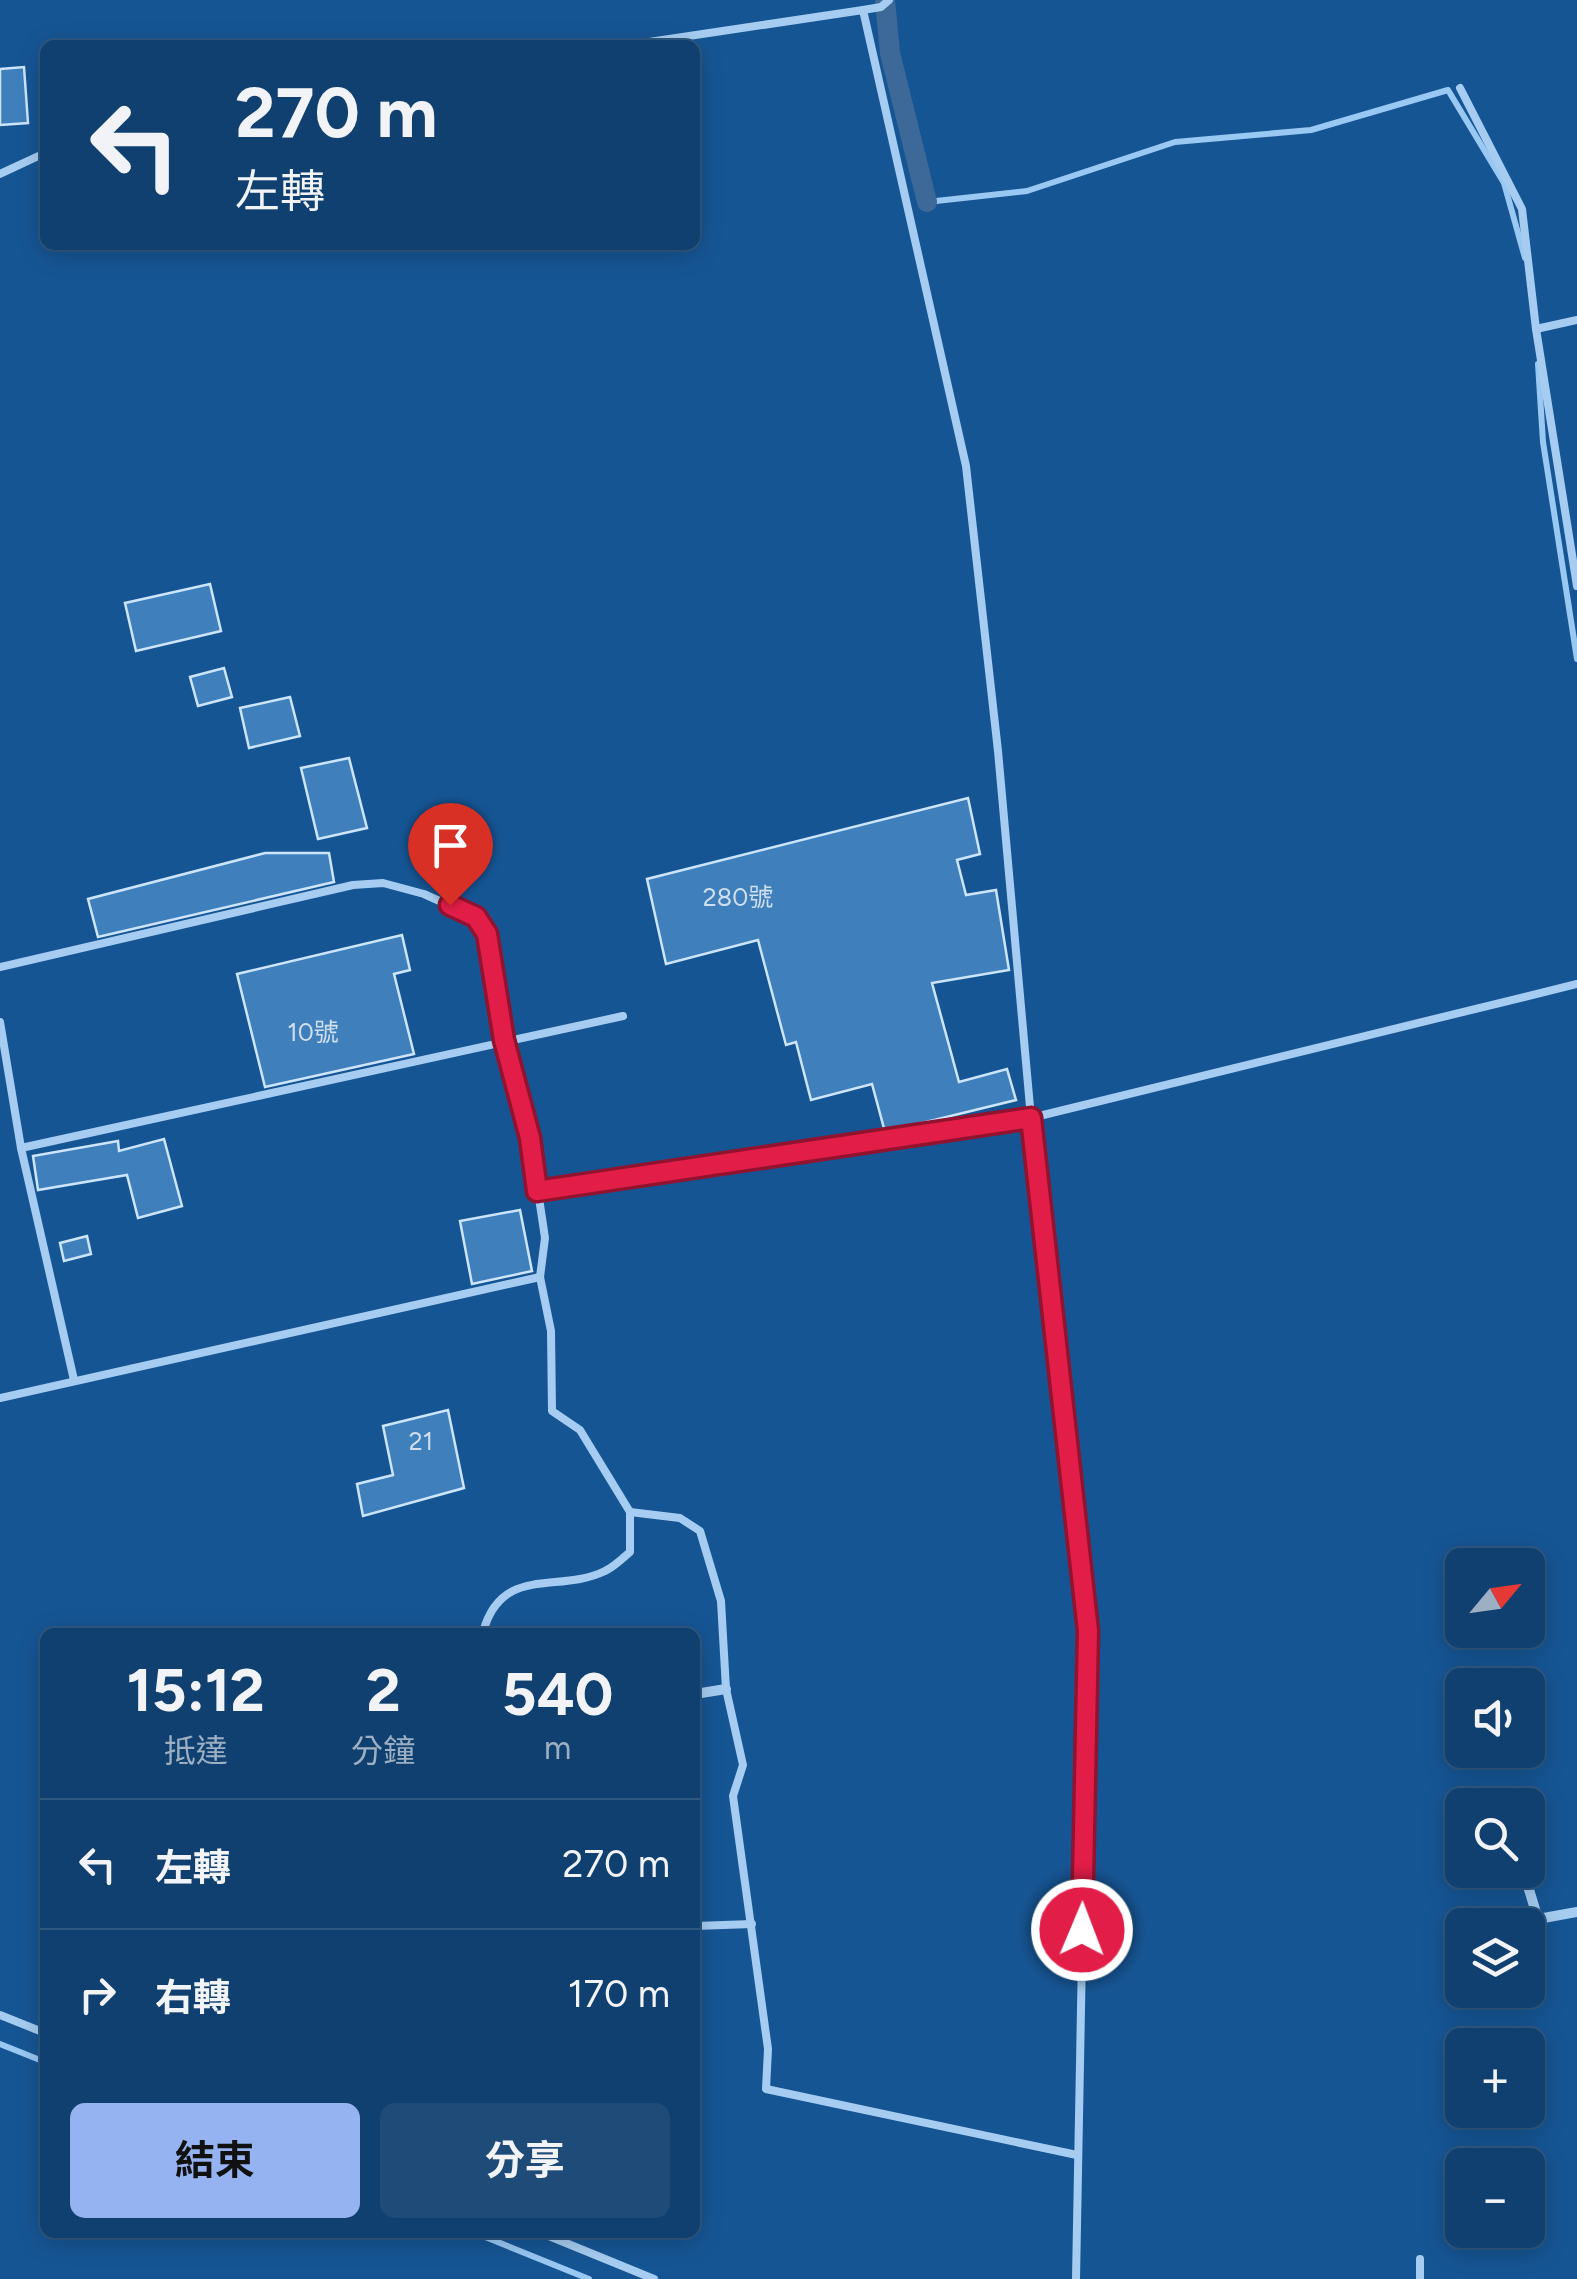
<!DOCTYPE html>
<html lang="zh-TW">
<head>
<meta charset="utf-8">
<style>
  :root { --surface:#10406f; --page:#1e4b77; --text:#f1f3f6; --muted:#9cafc3; --line:#305982; --accent:#95b2f1 }
  body { margin:0; font-family:Figtree,"Noto Sans TC",sans-serif; background:var(--page); color:var(--text); height:100vh; display:flex; flex-direction:column; font-size:38px; white-space:nowrap }
  * { box-sizing:border-box; margin:0 }
  p { font-size:32px; color:var(--muted) }
  .icon { flex:none; width:55px; height:55px; fill:none; stroke:currentColor; stroke-width:2; stroke-linecap:round; stroke-linejoin:round }
  .map { position:relative; flex:1; overflow:hidden }
  .drawer { position:absolute; left:40px; top:1628px; width:660px; height:610px; display:flex; flex-direction:column; background:var(--surface); border-radius:15px; box-shadow:0 5px 25px #0003,0 0 0 2px var(--line) }
  .drawer>* { flex:none }
  .hud { position:absolute; left:40px; top:40px; width:660px; height:210px; border-radius:15px; box-shadow:0 5px 25px #0003,0 0 0 2px var(--line); background:#10406f; color:var(--text); overflow:hidden }
  .needle { width:65px; rotate:61deg }
  .buttons { position:absolute; left:1445px; top:1548px; display:grid; gap:20px }
  .buttons a { display:grid; place-items:center; width:100px; height:100px; border-radius:15px; background:var(--surface); box-shadow:0 5px 25px #0003,0 0 0 2px var(--line); font-size:50px }
  .pin { position:absolute; display:grid; place-items:center; width:85px; height:85px; color:#fff; margin:-102px -42px; border-radius:50% 50% 50% 0; rotate:-45deg; box-shadow:0 0 10px #0007 }
  .pin .icon { rotate:45deg }
  .me { position:absolute; width:110px; margin:-55px; rotate:1deg; stroke-linejoin:round; filter:drop-shadow(0 0 8px #0008) }
  .turn { display:flex; align-items:center; gap:35px; height:210px; padding:0 30px; font-size:45px }
  .turn .icon { width:130px; height:130px; stroke-width:2.5 }
  .turn b { display:block; font-size:70px; line-height:85px }
  .eta { display:flex; justify-content:space-evenly; align-items:center; height:170px; text-align:center }
  .eta b { font-size:60px; font-weight:700; line-height:70px }
  .cta { display:flex; gap:20px; margin-top:auto; padding:20px 30px }
  .cta a { flex:1; height:115px; border-radius:15px; background:var(--accent); color:#111; font-size:40px; font-weight:700; line-height:115px; text-align:center }
  .cta a+a { background:var(--page); color:var(--text) }
  ul { padding:0; list-style:none }
  li { display:flex; align-items:center; gap:30px; height:130px; padding:0 30px; border-top:2px solid var(--line) }
  li div { flex:1 }
  li b { display:block; font-size:38px }
  li em { font-style:normal }
  .map>svg:first-child { display:block }
  .lines { fill:none; stroke-linecap:round; stroke-linejoin:round }
  .stream { stroke:#99c8f3; stroke-width:6 }
  .canal { stroke:#3c6997; stroke-width:20 }
  .building { fill:#3f7fbc; stroke:#cde5fc; stroke-width:2.5 }
  .lane { stroke:#a6cdf1; stroke-width:8 }
  .street { stroke:#a6cdf1; stroke-width:10 }
  .route-casing { stroke:#92132f; stroke-width:25 }
  .route { stroke:#e11d48; stroke-width:18 }
  .labels { text-anchor:middle; stroke-width:10; stroke-linejoin:round; paint-order:stroke }
  .number-label { font-size:25px; fill:#cfdfee }
</style>
</head>
<body>
<div class="map">
<svg width="1577" height="2279" viewBox="0 0 1577 2279">
  <rect width="100%" height="100%" fill="#165594"/>
  <g class="lines">
    <g class="stream">
      <path d="M927,202L1027,191L1175,142L1311,130L1448,90L1504,183L1525,258"/>
      <path d="M1538,364L1543,442L1577,659"/>
      <path d="M0,2044L45,2062"/>
      <path d="M473,2232L589,2279"/>
    </g>
    <path class="canal" d="M885,0L890,53L927,202"/>
  </g>
  <g class="building">
    <path d="M24,67L28,123L0,125V69Z"/>
    <path d="M210,584L221,631L136,651L125,603Z"/>
    <path d="M224,668L232,697L198,706L190,677Z"/>
    <path d="M290,697L300,736L249,748L240,708Z"/>
    <path d="M349,758L367,828L318,839L301,768Z"/>
    <path d="M968,798L980,854L957,860L966,895L996,890L1009,970L932,983L959,1082L1007,1069L1016,1100L885,1132L872,1084L811,1100L796,1042L786,1045L758,940L666,964L647,879Z"/>
    <path d="M265,853H329L334,882L98,937L88,899Z"/>
    <path d="M402,935L410,970L394,974L414,1054L265,1087L237,974Z"/>
    <path d="M164,1139L182,1206L138,1218L127,1175L38,1190L33,1156L118,1141L119,1151Z"/>
    <path d="M520,1210L532,1271L472,1284L460,1221Z"/>
    <path d="M87,1236L91,1254L64,1261L60,1243Z"/>
    <path d="M448,1410L464,1488L363,1516L357,1484L393,1475L383,1426Z"/>
  </g>
  <g class="lines">
    <g class="lane">
      <path d="M889,0L881,7L863,10L966,466L998,751L1031,1118L1088,1631L1076,2279"/>
      <path d="M629,45L863,10"/>
      <path d="M1460,88L1522,209L1536,329L1577,586"/>
      <path d="M0,174L45,153"/>
      <path d="M1536,329L1577,320"/>
      <path d="M0,967L353,885L383,883L424,894L475,917L487,934L504,1040L530,1138L545,1238L540,1277L551,1331L552,1411L580,1430L630,1512V1552C623,1558 614,1567 605,1571C558,1594 502,1564 483,1632"/>
      <path d="M0,1022L21,1148L74,1380"/>
      <path d="M21,1148L623,1016"/>
      <path d="M537,1191L1031,1118L1577,984"/>
      <path d="M0,1398L540,1277"/>
      <path d="M630,1512L680,1518L700,1531L721,1601L726,1689L743,1765L733,1796L768,2049L766,2089L1077,2155"/>
      <path d="M695,1926L752,1924"/>
      <path d="M0,2015L45,2033"/>
      <path d="M539,2232L654,2279"/>
      <path d="M1420,2259V2279"/>
    </g>
    <g class="street">
      <path d="M695,1694L726,1689"/>
      <path d="M1523,1870L1538,1919L1577,1912"/>
    </g>
  </g>
  <g class="lines">
    <defs>
      <path id="route" d="M450,905L476,917L487,934L504,1040L530,1138L537,1191L1031,1118L1088,1631L1082,1930"/>
    </defs>
    <use href="#route" class="route-casing"/>
    <use href="#route" class="route"/>
  </g>
  <g class="labels">
    <g class="number-label">
      <text x="738" y="906">280號</text>
      <text x="313" y="1041">10號</text>
      <text x="421" y="1450">21</text>
    </g>
  </g>
</svg>
<div class="buttons">
<a><svg class="needle" viewBox="-14 -14 28 28"><path d="M0-13l5 13h-10z" fill="#e53935"/><path d="M0 13l5-13h-10z" fill="#9cafc3"/></svg></a>
<a><svg class="icon" aria-label="sound" viewBox="0 0 24 24"><path d="M4 9h4l5-4v14l-5-4H4zM17 9q2 3 0 6"/></svg></a>
<a><svg class="icon" aria-label="search" viewBox="0 0 24 24"><circle cx="10" cy="10" r="6"/><path d="M15 15l6 6"/></svg></a>
<a><svg class="icon" aria-label="layers" viewBox="0 0 24 24"><path d="M12 4l9 5-9 5-9-5zM3 14l9 5 9-5"/></svg></a>
<a>+</a>
<a>−</a>
</div>
<div class="pin" style="left:450px;top:905px;background:#d93025"><svg class="icon" aria-label="arrive" viewBox="0 0 24 24"><path d="M6 21V4h12l-3 4 3 4H6"/></svg></div>
<svg class="me" style="left:1082px;top:1930px" viewBox="-20 -20 40 40"><circle r="17" fill="#e11d48" stroke="#fff" stroke-width="3"/><path d="M0-11L8 9 0 5-8 9z" fill="#fff"/></svg>
<div class="hud">
<div class="turn"><svg class="icon" aria-label="left" viewBox="0 0 24 24"><path d="M17 20v-9H6M10 6l-5 5 5 5"/></svg><div><b>270 m</b>左轉</div></div>
</div>
<section class="drawer">
<div class="eta">
<div><b>15:12</b><p>抵達</p></div>
<div><b>2</b><p>分鐘</p></div>
<div><b>540</b><p>m</p></div>
</div>
<ul>
<li><svg class="icon" aria-label="left" viewBox="0 0 24 24"><path d="M17 20v-9H6M10 6l-5 5 5 5"/></svg><div><b>左轉</b></div><em>270 m</em></li>
<li><svg class="icon" aria-label="right" viewBox="0 0 24 24"><path d="M7 20v-9h11M14 6l5 5-5 5"/></svg><div><b>右轉</b></div><em>170 m</em></li>
</ul>
<div class="cta"><a>結束</a><a>分享</a></div>
</section>
</div>
</body>
</html>
